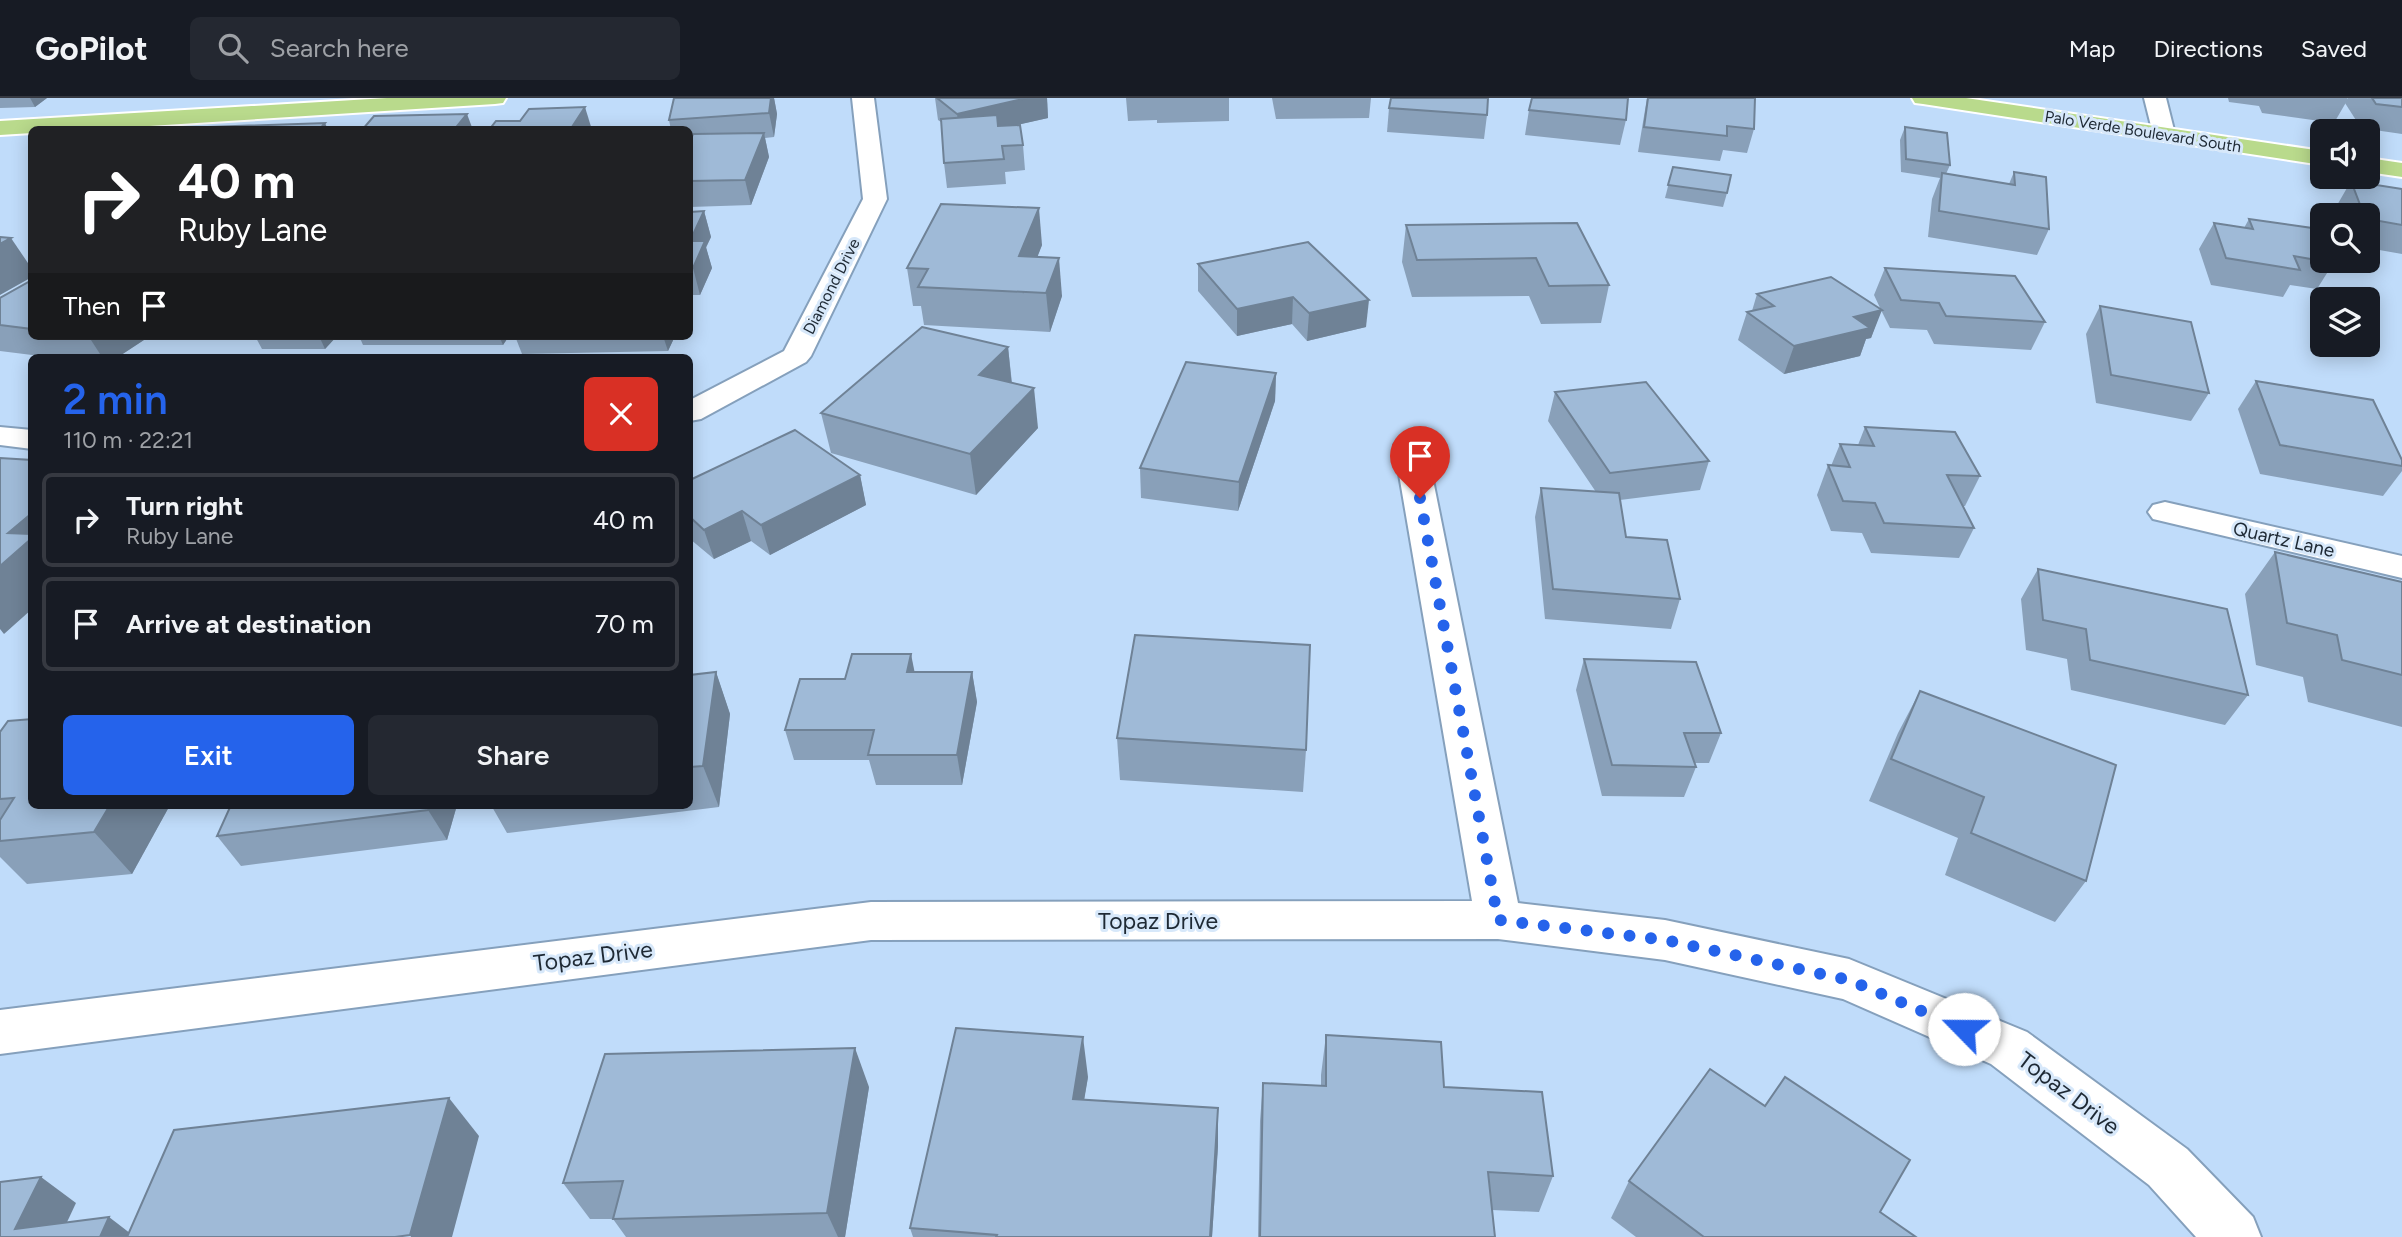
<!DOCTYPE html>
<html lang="en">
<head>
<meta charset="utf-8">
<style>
  :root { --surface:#171b24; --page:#242831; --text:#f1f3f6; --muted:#9ea1a6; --line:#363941; --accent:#2563eb }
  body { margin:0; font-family:Figtree,sans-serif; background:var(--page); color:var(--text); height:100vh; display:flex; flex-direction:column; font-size:26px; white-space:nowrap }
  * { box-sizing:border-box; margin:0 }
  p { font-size:23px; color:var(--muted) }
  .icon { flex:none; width:38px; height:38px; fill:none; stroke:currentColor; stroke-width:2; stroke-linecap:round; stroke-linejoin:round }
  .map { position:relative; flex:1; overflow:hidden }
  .sheet { position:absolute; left:28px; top:256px; width:665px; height:455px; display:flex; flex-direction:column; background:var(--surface); border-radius:10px; box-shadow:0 4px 18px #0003 }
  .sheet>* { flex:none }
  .hud { position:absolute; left:28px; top:28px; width:665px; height:214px; border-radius:10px; box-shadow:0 4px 18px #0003; background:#202124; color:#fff; overflow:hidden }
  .buttons { position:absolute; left:2310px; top:21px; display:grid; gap:14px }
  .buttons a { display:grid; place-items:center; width:70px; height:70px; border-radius:10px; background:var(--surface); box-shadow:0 4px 18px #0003; font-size:35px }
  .pin { position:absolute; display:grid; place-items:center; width:60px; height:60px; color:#fff; margin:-72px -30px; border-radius:50% 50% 50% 0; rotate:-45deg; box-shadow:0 0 7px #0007 }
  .pin .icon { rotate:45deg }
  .me { position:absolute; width:77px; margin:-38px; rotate:293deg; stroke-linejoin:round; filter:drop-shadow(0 0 5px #0008) }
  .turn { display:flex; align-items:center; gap:24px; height:147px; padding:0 35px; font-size:32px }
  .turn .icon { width:91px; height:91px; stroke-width:2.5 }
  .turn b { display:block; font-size:49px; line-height:60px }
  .then { display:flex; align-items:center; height:66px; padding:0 35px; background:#0003; gap:14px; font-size:26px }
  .round { display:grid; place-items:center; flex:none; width:74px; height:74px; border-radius:10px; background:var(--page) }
  .headline { display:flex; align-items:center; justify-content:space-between; height:119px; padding:0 35px }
  h1 { font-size:42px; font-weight:600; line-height:52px; color:var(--accent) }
  .button { display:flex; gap:14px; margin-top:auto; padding:14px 35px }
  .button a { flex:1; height:80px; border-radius:10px; background:var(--accent); color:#fff; font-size:28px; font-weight:600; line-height:80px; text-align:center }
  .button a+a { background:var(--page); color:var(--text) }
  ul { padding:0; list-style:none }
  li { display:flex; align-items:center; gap:21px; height:94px; margin:0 14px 10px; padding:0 21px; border:4px solid var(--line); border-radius:10px }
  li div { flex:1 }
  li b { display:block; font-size:26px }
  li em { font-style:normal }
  header { display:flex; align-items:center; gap:42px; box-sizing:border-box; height:98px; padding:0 35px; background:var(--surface); border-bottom:2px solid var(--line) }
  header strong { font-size:33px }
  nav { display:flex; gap:38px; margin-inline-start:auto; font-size:24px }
  .search { width:490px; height:63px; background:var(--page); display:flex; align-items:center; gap:18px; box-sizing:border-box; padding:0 24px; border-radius:10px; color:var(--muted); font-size:26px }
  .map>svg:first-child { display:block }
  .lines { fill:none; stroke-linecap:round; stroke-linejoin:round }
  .minor-casing { stroke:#85a0bc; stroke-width:4 }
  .major-casing { stroke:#fff; stroke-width:4 }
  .minor { fill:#fff; fill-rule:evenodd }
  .major { fill:#b9da8c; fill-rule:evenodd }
  .wall { fill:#89a0b9 }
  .shaded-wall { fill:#6f8296 }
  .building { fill:#9fbad7; stroke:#6f8296; stroke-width:2 }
  .route { stroke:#2563eb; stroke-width:12; stroke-dasharray:0 21.6 }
  .labels { text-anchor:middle; stroke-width:6; stroke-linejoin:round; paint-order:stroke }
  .far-street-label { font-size:16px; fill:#1e2934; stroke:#d7e8fa }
  .street-label { font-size:19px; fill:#1e2934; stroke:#d7e8fa }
  .near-street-label { font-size:23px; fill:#1e2934; stroke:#d7e8fa }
</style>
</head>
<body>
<header>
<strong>GoPilot</strong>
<div class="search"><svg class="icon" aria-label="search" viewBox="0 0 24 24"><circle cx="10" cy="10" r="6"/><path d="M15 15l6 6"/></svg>Search here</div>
<nav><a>Map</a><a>Directions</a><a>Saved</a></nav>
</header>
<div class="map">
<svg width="2402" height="1139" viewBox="0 0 2402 1139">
  <rect width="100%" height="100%" fill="#c0dcfa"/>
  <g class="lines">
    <defs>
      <g id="minor">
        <path d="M852,0H874L887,101L811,258L806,264L701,321L690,323V302L784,253L863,101Z"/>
        <path d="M2144,0H2166L2175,36L2172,41H2156L2153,36Z"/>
        <path d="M0,329L32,332V351L0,347Z"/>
        <path d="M1410,337L1421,340L1426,347L1518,805L1665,822L1849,861L2027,934L2187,1051L2253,1119L2261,1139H2196L2149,1087L1991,966L1843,901L1665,862L1498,841L871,842L0,956V912L871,804L1472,803L1394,347L1399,340Z"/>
        <path d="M2165,404L2402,458V480L2153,421L2148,414L2153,407Z"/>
      </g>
      <g id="major">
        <path d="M387,0H506L503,5L495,6L86,32H32V35L0,37V23Z"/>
        <path d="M1912,0H1966L2322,53V67L1923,6L1915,5Z"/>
        <path d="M2368,60L2402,65V79L2368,74Z"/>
      </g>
    </defs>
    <use href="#minor" class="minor-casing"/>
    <use href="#major" class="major-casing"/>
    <use href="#minor" class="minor"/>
    <use href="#major" class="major"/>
  </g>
  <g class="wall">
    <path d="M0,0H47L35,9L0,10Z"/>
    <path d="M674,0H774L777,16L774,39L765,40L769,59L751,107L690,109V32H671L669,22Z"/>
    <path d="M935,0H1047L1048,20L1016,27L1023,47L1025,72L1005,74L1006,86L947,90L944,65L941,24L938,22Z"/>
    <path d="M1126,0H1229V23L1157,25V22L1128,23Z"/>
    <path d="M1272,0H1371L1369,20L1276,21Z"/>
    <path d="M1647,0H1755L1754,31L1747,55L1723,52L1720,63L1638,54Z"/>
    <path d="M2228,0H2347L2348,1L2334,25L2262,15L2259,8L2229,4Z"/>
    <path d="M2348,0H2402V36L2361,30L2345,5Z"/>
    <path d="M1389,10L1487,17L1484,41L1387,34Z"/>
    <path d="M1529,12L1626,22L1620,47L1525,37Z"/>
    <path d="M1905,29L1950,67L1946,76L2009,86L2014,74L2049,131L2037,157L1928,139L1932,101L1940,80L1901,74L1900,42Z"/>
    <path d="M1673,69L1727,95L1723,109L1665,100Z"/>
    <path d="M2351,83L2402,91V156L2368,150V117H2338L2336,109Z"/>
    <path d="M704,113L711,139L706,150L712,170L700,197H690V114Z"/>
    <path d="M2249,121L2334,164L2317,191L2290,187L2283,199L2211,187L2199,151L2214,125L2244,130Z"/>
    <path d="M1577,125L1609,187L1601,225L1541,226L1529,198L1412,199L1402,164L1406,127Z"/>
    <path d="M1308,144L1366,229L1307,243L1292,226L1237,238L1198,193V166Z"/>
    <path d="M1042,147L1037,159L1062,198L1050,234L924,227L921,208H913L907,170Z"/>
    <path d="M1885,170L2045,224L2031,252L1934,246L1927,232L1890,230L1881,212L1871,240L1866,241L1860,258L1784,276L1738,242L1747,214L1752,213L1757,196L1881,212L1874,197Z"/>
    <path d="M32,182V238H150L118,259H48L0,253V200Z"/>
    <path d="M2100,208L2209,295L2191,323L2096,305L2086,236Z"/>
    <path d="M255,238H337L325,251H262Z"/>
    <path d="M359,238H509L503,247H363Z"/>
    <path d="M515,238H675L668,253L522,256Z"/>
    <path d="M1008,249L1012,285L1038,330L976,397L831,355L821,315Z"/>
    <path d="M1276,275L1275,303L1238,413L1141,400L1140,370Z"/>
    <path d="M2256,283L2402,362V373L2383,398L2260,376L2238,311Z"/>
    <path d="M1555,294L1709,363L1700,392L1620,402L1626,439L1680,501L1671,531L1545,521L1535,419L1541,390L1596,394L1548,323Z"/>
    <path d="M1865,329L1980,378L1965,408H1963L1974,430L1959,460L1871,455L1862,435L1831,433L1817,397L1828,367L1831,368L1840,346L1858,347Z"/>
    <path d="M860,377L866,407L770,457L751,443L714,461L690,441V382Z"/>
    <path d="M2275,454L2402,484V629L2308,604L2303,579L2256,567L2245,496Z"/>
    <path d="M2038,471L2248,597L2225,627L2071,592L2067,561L2026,552L2021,501Z"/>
    <path d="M1584,561L1721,635L1709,665H1694L1696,669L1684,699L1602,698L1576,592Z"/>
    <path d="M716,574L730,616L719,709L507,735L491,707H690V577Z"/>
    <path d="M914,574H972L977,604L962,687H876L869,662H794L785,632L845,581Z"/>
    <path d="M1920,593L2086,783L2055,824L1945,777L1958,740L1869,703L1898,635Z"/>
    <path d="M0,634L170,707L132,776L27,786L0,759Z"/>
    <path d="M1117,640L1306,652L1303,694L1120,682Z"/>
    <path d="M231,707H457L447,742L241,768L217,738Z"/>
    <path d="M1326,937L1444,989L1553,1078L1539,1114L1492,1112L1495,1139H1258L1260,1023L1263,985L1321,988V977Z"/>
    <path d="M1088,979L1084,1001L1218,1048L1212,1139H913L910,1130Z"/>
    <path d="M869,989L845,1139H626L613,1121H590L563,1085Z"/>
    <path d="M1629,1083L1880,1114L1916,1139H1636L1611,1120Z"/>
  </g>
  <g class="shaded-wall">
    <path d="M30,0H47L35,9Z"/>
    <path d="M771,0H774L777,16L774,39L769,15Z"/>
    <path d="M1027,0H1047L1048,20L960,40L957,16Z"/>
    <path d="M585,9L592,32H570Z"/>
    <path d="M467,16L473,32H454Z"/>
    <path d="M325,25L328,32H319Z"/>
    <path d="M764,35L769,59L751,107L745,82Z"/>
    <path d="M1039,110L1042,147L1023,196L1019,158Z"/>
    <path d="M704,113L711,139L706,149L712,170L700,197L693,170L690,143Z"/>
    <path d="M11,140L32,171V179L0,197V146Z"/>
    <path d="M1059,160L1062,198L1050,234L1046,195Z"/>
    <path d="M1293,199L1292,226L1237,238V211Z"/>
    <path d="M1369,202L1366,229L1307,243L1309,215Z"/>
    <path d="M1882,212L1871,240L1866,241L1860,258L1784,276L1794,248L1854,219Z"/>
    <path d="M90,238H150L118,259H102L89,239Z"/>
    <path d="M319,238H337L325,251Z"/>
    <path d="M499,238H509L503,247Z"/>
    <path d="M663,238H675L668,253Z"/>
    <path d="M1008,249L1012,289L979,277Z"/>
    <path d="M1276,275L1275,303L1238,413L1239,384Z"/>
    <path d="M1034,290L1038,330L976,397L970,356Z"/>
    <path d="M860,377L866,407L770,457L761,427Z"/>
    <path d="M742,413L751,443L714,461L704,432Z"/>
    <path d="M32,415V511L4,536L0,531V468L8,435Z"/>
    <path d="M911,556L917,586L907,574Z"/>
    <path d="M716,574L730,616L719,709L703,668Z"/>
    <path d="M972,574L977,604L962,687L957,657Z"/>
    <path d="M110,707H170L132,776L94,734Z"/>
    <path d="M430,707H457L447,742L428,712Z"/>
    <path d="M1083,939L1088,979L1078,1039L1073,1001Z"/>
    <path d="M855,950L869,989L845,1139H838L827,1115Z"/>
    <path d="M449,1000L479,1038L452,1139H411L410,1137Z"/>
    <path d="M1218,1010V1048L1212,1139H1210Z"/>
    <path d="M41,1079L76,1105L60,1139L15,1131Z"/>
    <path d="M109,1119L135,1139H100Z"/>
  </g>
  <g class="building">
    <path d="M674,0H771L769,15L669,22Z"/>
    <path d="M937,0H1027L957,16Z"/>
    <path d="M1391,0H1488L1487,17L1389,10Z"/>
    <path d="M1532,0H1628L1626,22L1529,12Z"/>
    <path d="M1648,0H1755L1754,31L1727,28V38L1644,29Z"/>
    <path d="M2372,0H2402V9L2376,6Z"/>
    <path d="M585,9L570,32H489L496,23H520L529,11Z"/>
    <path d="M467,16L454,32H362L374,18Z"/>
    <path d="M997,17L998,28L1020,27L1023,47L1002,48L1004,61L944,65L941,21Z"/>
    <path d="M325,25L319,32H205L208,29Z"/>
    <path d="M1905,29L1947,35L1950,67L1906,61Z"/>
    <path d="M764,35L745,82L690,83V43L693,36Z"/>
    <path d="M1673,69L1731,77L1727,95L1668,87Z"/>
    <path d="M2014,74L2046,79L2049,131L1939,113L1942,75L2015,87Z"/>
    <path d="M2351,83L2402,91V127L2368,121V117H2364Z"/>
    <path d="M941,106L1039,110L1019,158L1059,160L1046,195L918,189L928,171L907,170Z"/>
    <path d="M704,113L690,143H705L693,170H690V114Z"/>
    <path d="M2249,121L2319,131L2322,139V163L2294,158L2300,172L2226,160L2214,125L2253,131Z"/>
    <path d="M1577,125L1609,187L1549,188L1536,160L1417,162L1406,127Z"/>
    <path d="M0,139L11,140L0,146Z"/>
    <path d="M1308,144L1369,202L1309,215L1293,199L1237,211L1198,166Z"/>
    <path d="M1885,170L2015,178L2045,224L1946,218L1939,205L1901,202Z"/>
    <path d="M1831,179L1882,212L1854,219L1870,230L1794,248L1747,214L1774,208L1757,196Z"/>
    <path d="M32,182V231L0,227V200Z"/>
    <path d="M2100,208L2191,224L2209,295L2111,277Z"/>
    <path d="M922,229L1008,249L979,277L1034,290L970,356L821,315Z"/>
    <path d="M1186,264L1276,275L1239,384L1140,370Z"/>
    <path d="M2256,283L2373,302L2402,362V368L2280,347Z"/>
    <path d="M1646,284L1709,363L1610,375L1555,294Z"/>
    <path d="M1865,329L1955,334L1980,378L1947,377L1974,430L1884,425L1875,405L1843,403L1828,367L1850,369L1840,346L1874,348Z"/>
    <path d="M795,332L860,377L761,427L742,413L704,432L690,419V382Z"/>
    <path d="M0,360L32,362V415L8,435L32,436V440L0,468Z"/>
    <path d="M1541,390L1619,395L1626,439L1667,442L1680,501L1553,491Z"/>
    <path d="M2275,454L2402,484V577L2342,562L2337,537L2287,525Z"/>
    <path d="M2038,471L2227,511L2248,597L2090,562L2086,531L2043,522Z"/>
    <path d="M1135,537L1310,547L1306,652L1117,640Z"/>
    <path d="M852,556H911L907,574H972L957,657H868L874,632H785L800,581H845Z"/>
    <path d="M1584,561L1696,564L1721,635H1684L1696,669L1612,667Z"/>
    <path d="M716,574L703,668L690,669V577Z"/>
    <path d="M1920,593L2116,667L2086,783L1971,735L1984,699L1891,661Z"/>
    <path d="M32,621V707H110L94,734L0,743V722L14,700L0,701V634L8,623Z"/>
    <path d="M231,707H430L428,712L217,738Z"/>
    <path d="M956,930L1083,939L1073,1001L1218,1010L1210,1139H996L997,1137L910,1130Z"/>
    <path d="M1326,937L1441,944L1444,989L1542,994L1553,1078L1488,1074L1495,1139H1260L1263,985L1326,988Z"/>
    <path d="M855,950L827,1115L613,1121L623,1083L563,1085L605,956Z"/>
    <path d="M1710,971L1765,1008L1785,979L1910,1062L1880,1114L1916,1139H1704L1629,1083Z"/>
    <path d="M449,1000L410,1137L395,1139H127L174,1032Z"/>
    <path d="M41,1079L15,1131L109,1119L100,1139H0V1084Z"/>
  </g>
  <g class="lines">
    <path class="route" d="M1420,400L1498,822L1665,842L1849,882L1964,931"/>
  </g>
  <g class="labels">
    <g class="far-street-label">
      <text transform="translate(2143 33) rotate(9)" y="6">Palo Verde Boulevard South</text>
      <text transform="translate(831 188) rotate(-63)" y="6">Diamond Drive</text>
    </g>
    <g class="street-label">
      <text transform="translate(2284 441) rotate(13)" y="7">Quartz Lane</text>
    </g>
    <g class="near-street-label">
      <text x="1158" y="831">Topaz Drive</text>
      <text transform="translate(593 858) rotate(-7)" y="8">Topaz Drive</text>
      <text transform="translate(2069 995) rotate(37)" y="8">Topaz Drive</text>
    </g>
  </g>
</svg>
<div class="buttons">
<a><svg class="icon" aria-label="sound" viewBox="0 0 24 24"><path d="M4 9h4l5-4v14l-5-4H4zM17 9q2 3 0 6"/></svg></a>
<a><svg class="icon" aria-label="search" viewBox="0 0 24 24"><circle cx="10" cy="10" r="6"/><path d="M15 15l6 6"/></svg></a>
<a><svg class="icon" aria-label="layers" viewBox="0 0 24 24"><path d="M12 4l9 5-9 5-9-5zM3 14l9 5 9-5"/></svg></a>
</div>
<div class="pin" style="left:1420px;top:400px;background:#d93025"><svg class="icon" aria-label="arrive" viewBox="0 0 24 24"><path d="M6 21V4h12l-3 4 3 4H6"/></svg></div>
<svg class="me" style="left:1964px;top:931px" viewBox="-20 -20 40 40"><circle r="19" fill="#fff"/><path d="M0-13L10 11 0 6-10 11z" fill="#2563eb"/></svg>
<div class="hud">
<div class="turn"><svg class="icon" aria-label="right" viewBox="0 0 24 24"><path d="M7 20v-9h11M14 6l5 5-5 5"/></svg><div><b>40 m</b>Ruby Lane</div></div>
<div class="then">Then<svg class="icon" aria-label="arrive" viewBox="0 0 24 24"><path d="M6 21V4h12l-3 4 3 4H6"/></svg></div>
</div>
<section class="sheet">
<div class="headline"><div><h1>2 min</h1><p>110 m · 22:21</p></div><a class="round" style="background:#d93025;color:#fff"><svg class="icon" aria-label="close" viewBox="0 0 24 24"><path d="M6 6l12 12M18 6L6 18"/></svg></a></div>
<ul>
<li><svg class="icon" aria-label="right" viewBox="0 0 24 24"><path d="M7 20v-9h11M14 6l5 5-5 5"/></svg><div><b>Turn right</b><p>Ruby Lane</p></div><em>40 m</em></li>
<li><svg class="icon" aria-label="arrive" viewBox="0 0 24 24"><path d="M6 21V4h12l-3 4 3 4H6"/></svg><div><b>Arrive at destination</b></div><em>70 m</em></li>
</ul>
<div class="button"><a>Exit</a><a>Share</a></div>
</section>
</div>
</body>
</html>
